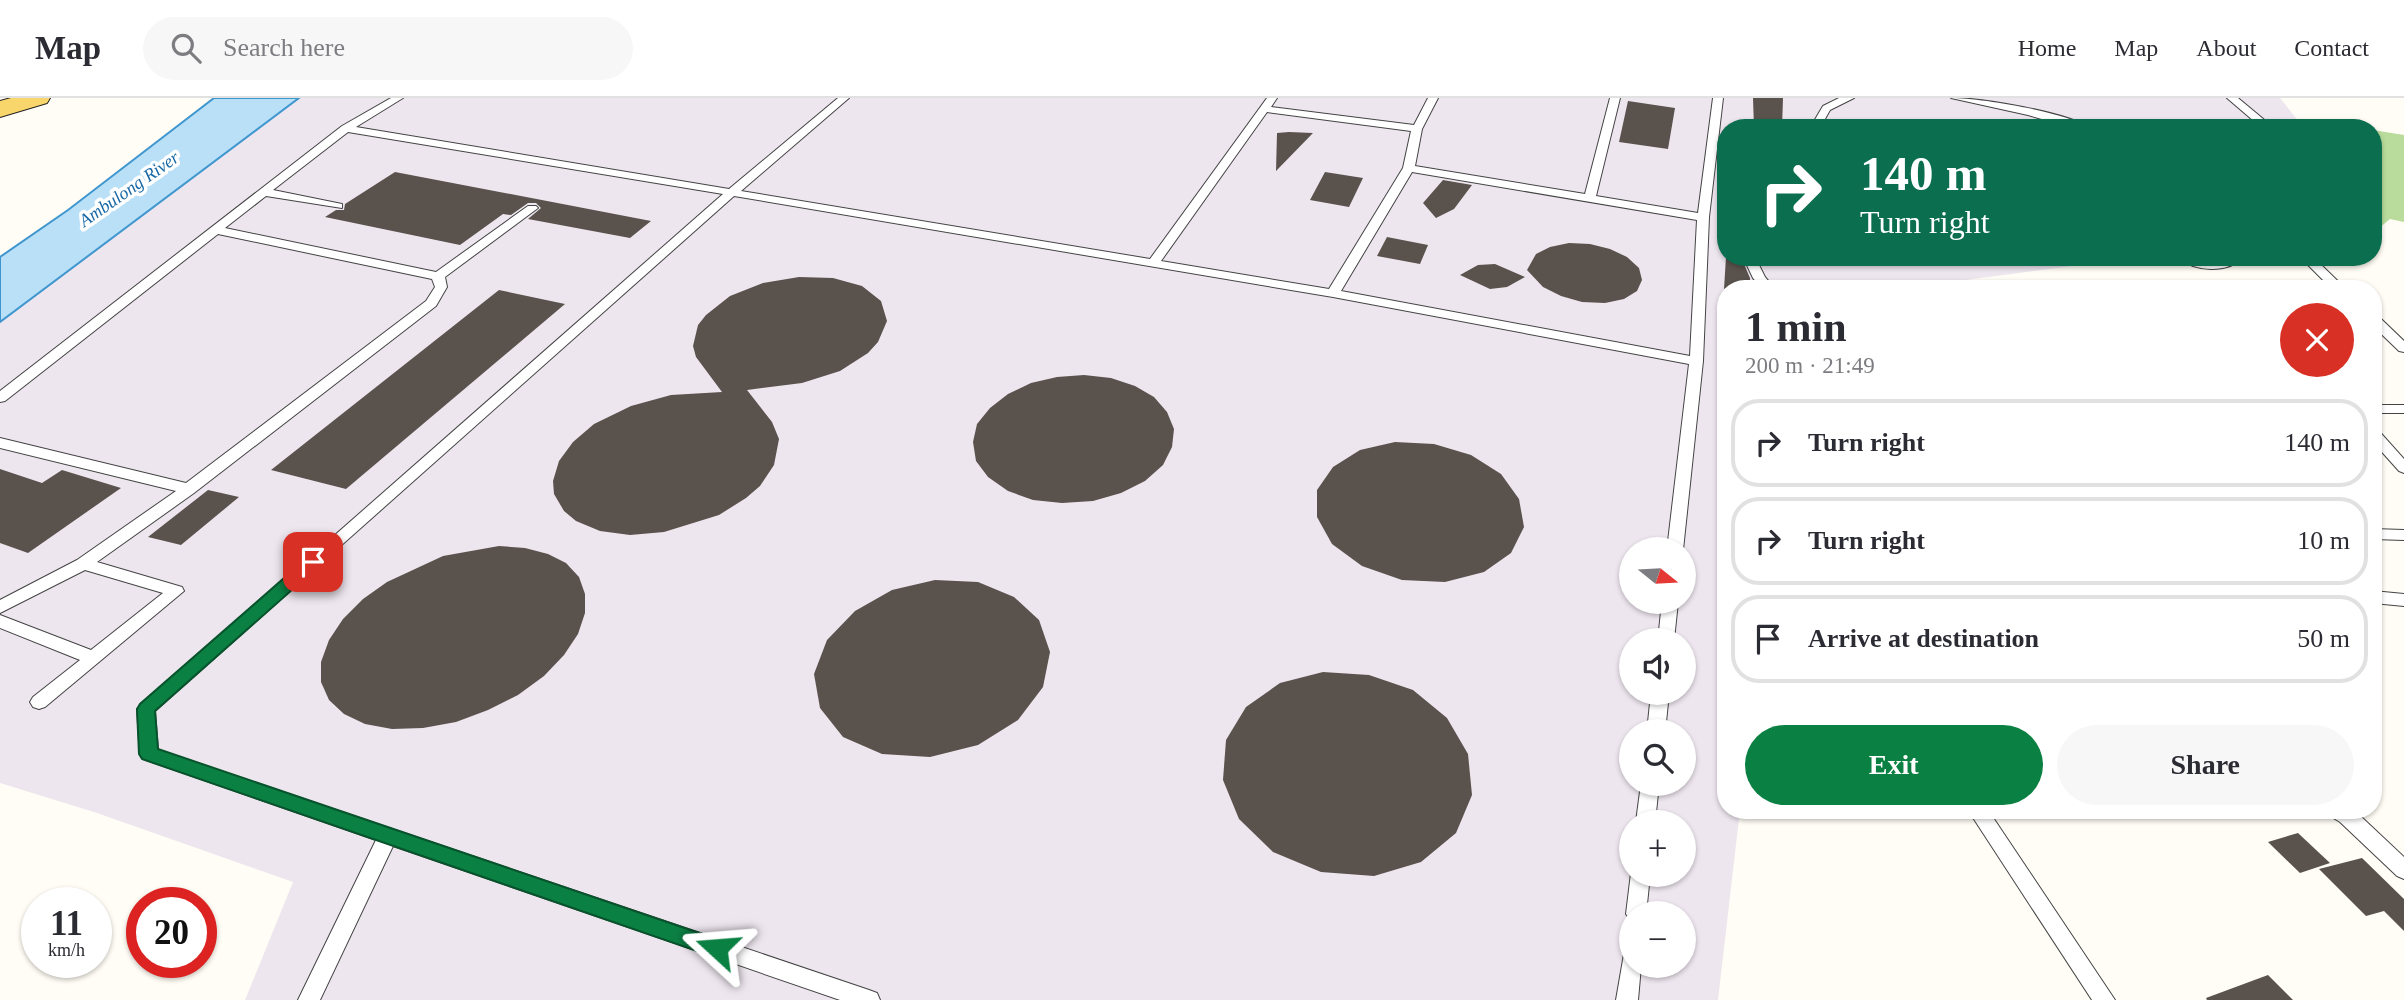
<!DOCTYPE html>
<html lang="en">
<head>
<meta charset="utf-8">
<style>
  :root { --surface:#fff; --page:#f7f7f7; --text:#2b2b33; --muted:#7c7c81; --line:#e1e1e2; --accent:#0b8043 }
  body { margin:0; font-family:Georgia,serif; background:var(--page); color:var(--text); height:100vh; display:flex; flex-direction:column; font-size:26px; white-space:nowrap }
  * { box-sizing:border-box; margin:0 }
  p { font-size:23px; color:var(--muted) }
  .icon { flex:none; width:38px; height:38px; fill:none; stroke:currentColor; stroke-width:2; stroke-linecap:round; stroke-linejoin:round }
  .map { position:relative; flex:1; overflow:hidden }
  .details { position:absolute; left:1717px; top:182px; width:665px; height:539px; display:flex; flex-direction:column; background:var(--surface); border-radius:28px; box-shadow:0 2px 5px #0004 }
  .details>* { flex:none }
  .hud { position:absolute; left:1717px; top:21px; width:665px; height:147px; border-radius:28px; box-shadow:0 2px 5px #0004; background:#0b6e4f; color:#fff; overflow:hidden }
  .needle { width:46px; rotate:108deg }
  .fabs { position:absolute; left:1619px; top:439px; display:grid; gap:14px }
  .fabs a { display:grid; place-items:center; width:77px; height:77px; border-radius:50%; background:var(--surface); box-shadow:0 2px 5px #0004; font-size:35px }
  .speed { position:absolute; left:21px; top:789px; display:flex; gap:14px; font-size:35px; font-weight:700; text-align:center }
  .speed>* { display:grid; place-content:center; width:91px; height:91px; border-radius:50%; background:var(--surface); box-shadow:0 2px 5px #0004; line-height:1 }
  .speed small { font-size:18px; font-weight:400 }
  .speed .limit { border:10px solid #d22; background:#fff; color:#111 }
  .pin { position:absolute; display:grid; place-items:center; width:60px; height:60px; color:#fff; margin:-30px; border-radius:14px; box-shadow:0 4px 10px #0006 }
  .me { position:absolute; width:77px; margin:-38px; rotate:289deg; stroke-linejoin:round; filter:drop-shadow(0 0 5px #0008) }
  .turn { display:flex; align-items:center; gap:24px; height:147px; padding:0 28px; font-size:32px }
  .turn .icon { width:91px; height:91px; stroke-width:2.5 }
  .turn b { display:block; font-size:49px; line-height:60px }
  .round { display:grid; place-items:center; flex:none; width:74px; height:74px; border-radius:37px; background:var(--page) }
  .summary { display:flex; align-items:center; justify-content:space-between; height:119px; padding:0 28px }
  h1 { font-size:42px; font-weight:700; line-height:52px }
  .primary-button { display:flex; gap:14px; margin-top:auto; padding:14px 28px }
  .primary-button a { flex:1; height:80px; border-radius:42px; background:var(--accent); color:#fff; font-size:28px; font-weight:700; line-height:80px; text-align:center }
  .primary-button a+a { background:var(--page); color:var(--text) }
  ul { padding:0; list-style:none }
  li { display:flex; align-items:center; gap:21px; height:88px; margin:0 14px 10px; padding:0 14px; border:4px solid var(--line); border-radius:28px }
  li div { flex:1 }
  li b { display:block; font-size:26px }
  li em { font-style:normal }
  header { display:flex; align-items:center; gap:42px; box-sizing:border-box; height:98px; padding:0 35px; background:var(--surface); border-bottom:2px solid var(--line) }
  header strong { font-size:33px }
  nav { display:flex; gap:38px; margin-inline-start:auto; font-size:24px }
  .search { width:490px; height:63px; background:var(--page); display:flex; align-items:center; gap:18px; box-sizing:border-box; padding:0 24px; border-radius:38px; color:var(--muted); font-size:26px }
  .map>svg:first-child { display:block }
  .industrial { fill:#eee6ef; fill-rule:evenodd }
  .forest { fill:#b9dc9c }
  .water { fill:#b9e0f7; stroke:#3f96cf; stroke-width:2 }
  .building { fill:#5a524d }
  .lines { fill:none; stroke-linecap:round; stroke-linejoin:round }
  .lane-casing { stroke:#444; stroke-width:2 }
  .primary-casing { stroke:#222; stroke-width:2 }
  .lane { fill:#fff; fill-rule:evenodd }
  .primary { fill:#f9d66b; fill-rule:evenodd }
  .route { fill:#0b8043; stroke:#07532c; stroke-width:2 }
  .labels { text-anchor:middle; stroke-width:7; stroke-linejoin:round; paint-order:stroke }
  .far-water-label { font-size:18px; font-style:italic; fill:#1768a6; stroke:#fff }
</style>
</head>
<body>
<header>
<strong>Map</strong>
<div class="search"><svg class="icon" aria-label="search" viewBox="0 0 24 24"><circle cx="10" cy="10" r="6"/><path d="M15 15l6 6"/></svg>Search here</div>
<nav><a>Home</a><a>Map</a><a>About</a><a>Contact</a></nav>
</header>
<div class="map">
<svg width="2404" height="902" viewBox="0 0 2404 902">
  <rect width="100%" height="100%" fill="#fffdf5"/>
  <path class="industrial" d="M299,0H2280L2304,30H1726V159H2139L1897,191H1726V712H1740L1718,902H245L293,784L97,715L0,685V224ZM1631,452H1684V504H1631ZM1631,542H1684V595H1631ZM1631,634H1684V686H1631ZM1631,724H1684V777H1631ZM1631,816H1684V868H1631Z"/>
  <path class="forest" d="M2373,32L2404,37V124L2390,121L2373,135Z"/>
  <path class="water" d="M214,0H299L0,224V159L68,112Z"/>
  <g class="building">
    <path d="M1753,0H1783L1782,30H1754Z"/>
    <path d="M1628,3L1675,10L1668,51L1619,44Z"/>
    <path d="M1289,34L1313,35L1276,73L1277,35Z"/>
    <path d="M395,74L573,108L651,123L630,140L528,121L541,110L536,105H528L511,117L503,116L460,147L325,119L336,112H344L345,106Z"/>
    <path d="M1325,74L1363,80L1349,109L1310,102Z"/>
    <path d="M1443,82L1472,87L1454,111L1436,120L1423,105Z"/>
    <path d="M1387,139L1428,147L1420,166L1377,158Z"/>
    <path d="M1569,145L1590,146L1610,151L1627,159L1639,170L1642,182L1637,193L1624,201L1605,205L1582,204L1561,198L1543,189L1527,172L1536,156L1550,149Z"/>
    <path d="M1726,159H1741L1750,180V191H1724Z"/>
    <path d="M1495,166L1525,179L1507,189L1490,191L1460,177L1478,167Z"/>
    <path d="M799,179L833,180L862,188L881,203L887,223L878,244L868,255L840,273L802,285L747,292L772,324L779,341L774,367L760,388L746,400L719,417L664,434L630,437L600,433L576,423L564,413L554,396L553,383L559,363L573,344L594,326L631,308L671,297L722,294L696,259L693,248L698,227L706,217L730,198L763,185Z"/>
    <path d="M499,192L565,206L346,391L271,372Z"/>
    <path d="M1084,277L1111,280L1135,288L1154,299L1167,314L1174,331L1172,349L1163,367L1145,383L1121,395L1093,403L1062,405L1033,402L1008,393L988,379L976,363L973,344L977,326L990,310L1008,296L1031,285L1057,279Z"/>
    <path d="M1395,344L1434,346L1471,357L1501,376L1519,401L1524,429L1511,455L1484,474L1445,484L1402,482L1362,468L1332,446L1317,419V392L1333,369L1360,352Z"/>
    <path d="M0,371L42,385L62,372L121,390L28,455L0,445Z"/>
    <path d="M208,392L239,399L181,447L148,439Z"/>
    <path d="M499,448L525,450L548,456L566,465L579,479L585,496V515L578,536L564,557L544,578L518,597L488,612L456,624L423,630L392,631L365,626L344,616L329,602L321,584V564L329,542L343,521L363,501L387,484L443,458Z"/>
    <path d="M935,482L978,484L1014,499L1039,522L1050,554L1043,589L1018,622L978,647L930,659L882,656L843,639L820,610L814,576L827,542L855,513L892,492Z"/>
    <path d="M1323,574L1369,577L1413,592L1447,620L1468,656L1472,697L1456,735L1421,764L1374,778L1321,774L1273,754L1239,721L1223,682L1226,642L1246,609L1280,585Z"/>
    <path d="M2298,735L2330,765L2300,775L2268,744Z"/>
    <path d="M2362,760L2404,801V833L2384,813L2366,818L2319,771Z"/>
    <path d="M2268,877L2293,902H2207L2206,900Z"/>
  </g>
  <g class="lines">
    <defs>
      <g id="lane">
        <path d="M391,0H403L356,29L729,91L838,0H849L741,93L1150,161L1267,0H1277L1271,9L1414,27L1428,0H1438L1422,31L1415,68L1585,96L1610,0H1620L1596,98L1698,115L1713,0H1723L1709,119L1703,263L1683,452H1667L1689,266L1333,199L734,98L155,613L158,652L869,892L877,895L880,902H840L393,748L320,902H298L376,742L143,661L140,656L137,611L723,96L348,34L273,92L342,106V110L266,98L225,130L436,174L528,108H536L538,110L445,179L447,189L436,208L194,395L97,464L182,489L184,493L45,609L39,611L33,609L30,604L33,599L80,562L0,530V517L91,552L163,495L85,472L0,515V502L77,462L176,393L0,350V340L186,385L426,203L435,189L432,181L218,136L5,303L0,304V293L342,28ZM1267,14L1411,33L1403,70L1329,191L1161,163ZM1412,74L1697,122L1690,258L1341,193Z"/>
        <path d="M1839,0H1854L1830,12L1820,30H1810L1823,8Z"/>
        <path d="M1951,0C1981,0 2066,14 2090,30H2073L2028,17Z"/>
        <path d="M2227,0H2238L2274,30H2262Z"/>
        <path d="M1743,159H1755L1765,179L1775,191H1762L1753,180Z"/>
        <path d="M2177,159H2193L2212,164L2244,159C2227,176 2195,174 2177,159Z"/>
        <path d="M2300,159H2313L2346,191H2332Z"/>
        <path d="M2373,217L2378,218L2404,243V254L2399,253L2373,228Z"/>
        <rect x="2373" y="307" width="31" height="8"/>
        <path d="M2373,330L2378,332L2404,361V375L2399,373L2373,344Z"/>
        <path d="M2373,431L2404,432V442L2373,441Z"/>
        <path d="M2373,493L2404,496V508L2373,505Z"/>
        <path d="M1662,504H1678L1674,542H1658Z"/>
        <path d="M1651,595H1669L1665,634H1647Z"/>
        <path d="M1641,686H1659L1655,724H1636Z"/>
        <path d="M1968,712H1988L2115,902H2092Z"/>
        <path d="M2328,712H2354L2404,759V781L2397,778L2340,724L2330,718Z"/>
        <path d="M1631,775L1650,777L1646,816H1631V823L1626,816Z"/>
        <path d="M1631,853V868H1641L1638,902H1616L1624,856Z"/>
      </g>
      <path id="primary" d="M11,0H50L47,5L0,19V3Z"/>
    </defs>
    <use href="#lane" class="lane-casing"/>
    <use href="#primary" class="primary-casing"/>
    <use href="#lane" class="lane"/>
    <use href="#primary" class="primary"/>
  </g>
  <path class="route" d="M313,458L321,464L319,468L155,613L158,651L717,841L724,844L727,850L724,857L717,860L142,661L139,656L137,611L140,606L307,460Z"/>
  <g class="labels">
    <g class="far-water-label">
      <text transform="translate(129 91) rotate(-35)" y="6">Ambulong River</text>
    </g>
  </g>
</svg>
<div class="fabs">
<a><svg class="needle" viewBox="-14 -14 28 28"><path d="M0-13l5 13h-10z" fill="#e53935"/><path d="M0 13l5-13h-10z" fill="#7c7c81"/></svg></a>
<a><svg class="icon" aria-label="sound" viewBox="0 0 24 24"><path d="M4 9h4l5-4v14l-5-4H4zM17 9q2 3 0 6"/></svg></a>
<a><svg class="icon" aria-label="search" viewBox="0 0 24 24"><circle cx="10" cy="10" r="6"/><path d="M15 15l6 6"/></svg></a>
<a>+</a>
<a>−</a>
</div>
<div class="speed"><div>11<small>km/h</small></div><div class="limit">20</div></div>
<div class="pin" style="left:313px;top:464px;background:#d93025"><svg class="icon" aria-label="arrive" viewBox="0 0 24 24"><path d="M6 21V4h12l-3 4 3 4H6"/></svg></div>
<svg class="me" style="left:717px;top:850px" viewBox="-20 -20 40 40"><path d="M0-17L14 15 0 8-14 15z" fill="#0b8043" stroke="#fff" stroke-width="4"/></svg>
<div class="hud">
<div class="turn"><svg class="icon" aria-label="right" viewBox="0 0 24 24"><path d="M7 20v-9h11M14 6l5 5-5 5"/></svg><div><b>140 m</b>Turn right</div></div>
</div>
<section class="details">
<div class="summary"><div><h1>1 min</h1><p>200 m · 21:49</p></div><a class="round" style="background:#d93025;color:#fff"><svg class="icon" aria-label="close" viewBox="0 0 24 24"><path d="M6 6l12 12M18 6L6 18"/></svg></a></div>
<ul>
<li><svg class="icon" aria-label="right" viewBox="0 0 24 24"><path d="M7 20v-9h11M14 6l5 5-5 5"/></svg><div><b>Turn right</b></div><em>140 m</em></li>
<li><svg class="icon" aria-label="right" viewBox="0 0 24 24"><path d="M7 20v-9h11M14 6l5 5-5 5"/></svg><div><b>Turn right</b></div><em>10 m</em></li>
<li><svg class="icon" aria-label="arrive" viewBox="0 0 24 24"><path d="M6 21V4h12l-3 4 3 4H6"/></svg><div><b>Arrive at destination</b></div><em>50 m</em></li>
</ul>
<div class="primary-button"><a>Exit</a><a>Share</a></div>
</section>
</div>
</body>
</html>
